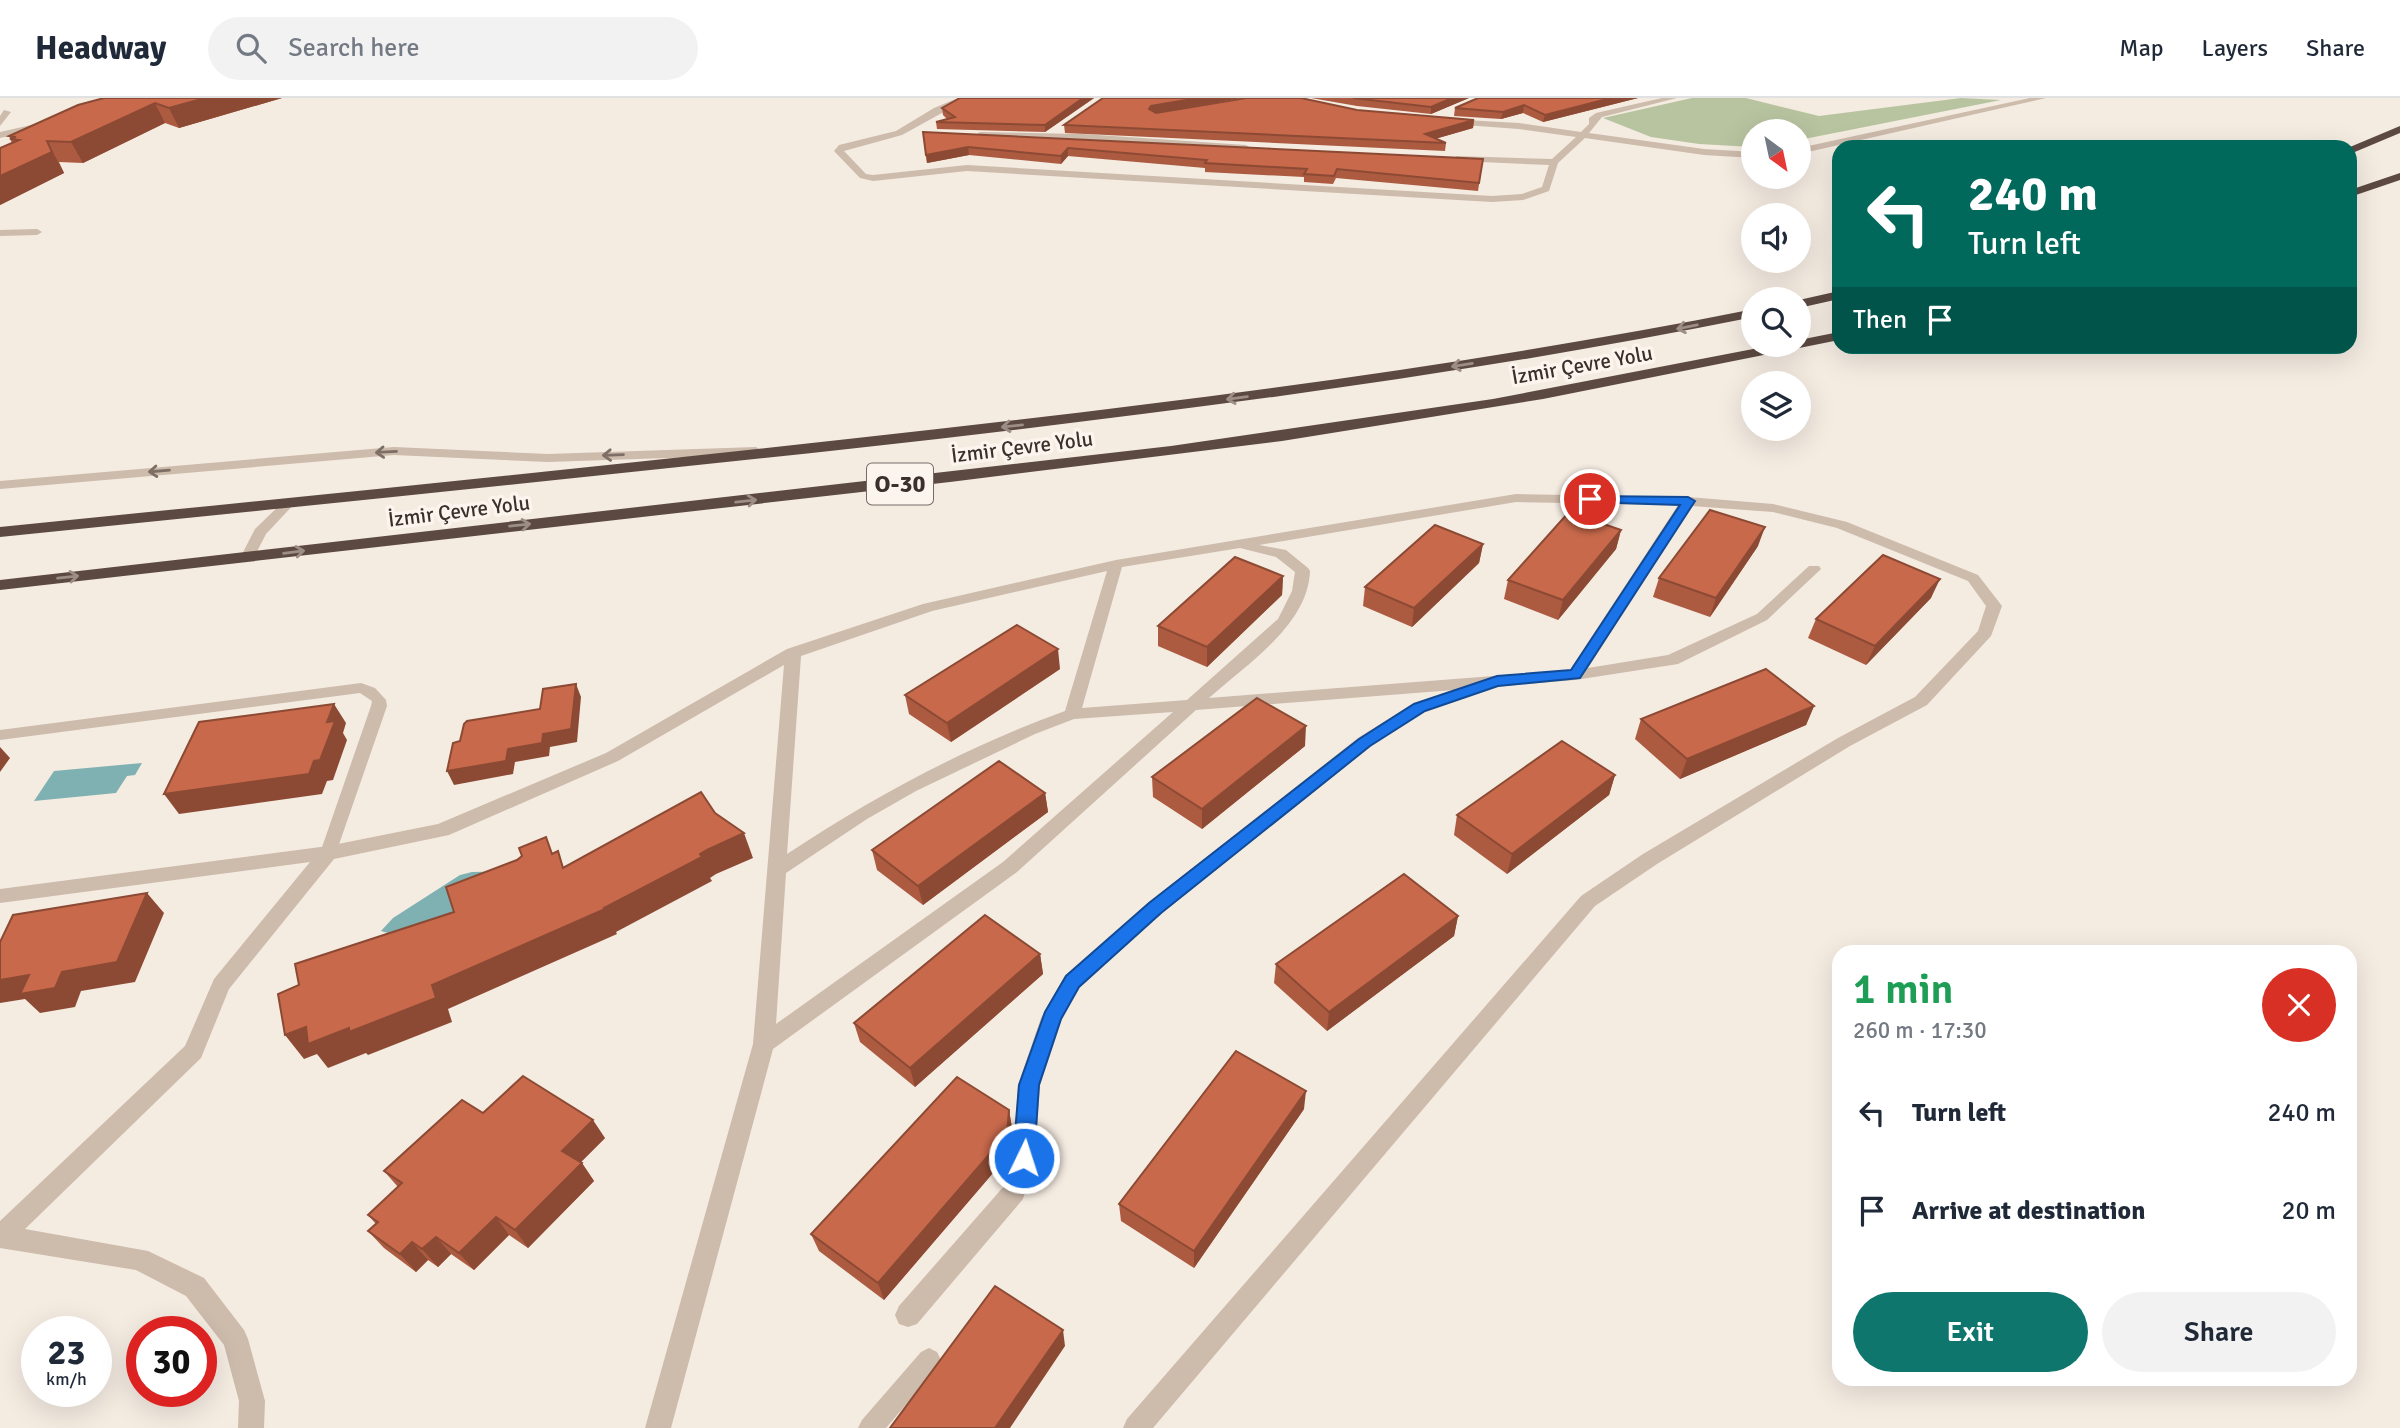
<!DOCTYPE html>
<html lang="en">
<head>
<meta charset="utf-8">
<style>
  :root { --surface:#fff; --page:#f2f2f3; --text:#1f2937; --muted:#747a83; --line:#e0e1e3; --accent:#0f766e }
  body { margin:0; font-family:Signika,sans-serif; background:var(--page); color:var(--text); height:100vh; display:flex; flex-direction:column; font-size:26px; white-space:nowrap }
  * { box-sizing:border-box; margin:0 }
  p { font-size:23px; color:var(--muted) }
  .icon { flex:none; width:38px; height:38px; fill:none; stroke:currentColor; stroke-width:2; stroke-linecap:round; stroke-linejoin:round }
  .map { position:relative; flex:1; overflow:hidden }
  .sheet { position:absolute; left:1832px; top:847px; width:525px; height:441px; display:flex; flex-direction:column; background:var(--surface); border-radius:21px; box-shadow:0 7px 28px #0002 }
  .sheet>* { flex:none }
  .hud { position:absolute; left:1832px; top:42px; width:525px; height:214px; border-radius:21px; box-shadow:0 7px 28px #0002; background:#00695c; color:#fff; overflow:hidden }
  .needle { width:46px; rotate:147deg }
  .buttons { position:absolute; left:1741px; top:21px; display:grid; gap:14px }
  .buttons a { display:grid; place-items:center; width:70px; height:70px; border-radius:50%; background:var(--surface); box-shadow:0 7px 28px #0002; font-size:35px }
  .speed { position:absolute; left:21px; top:1218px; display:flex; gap:14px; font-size:35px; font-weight:700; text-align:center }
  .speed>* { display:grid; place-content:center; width:91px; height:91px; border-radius:50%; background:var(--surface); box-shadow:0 7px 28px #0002; line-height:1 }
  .speed small { font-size:18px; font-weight:400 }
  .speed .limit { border:10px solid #d22; background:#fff; color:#111 }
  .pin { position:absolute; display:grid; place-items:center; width:60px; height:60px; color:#fff; margin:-30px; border:4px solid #fff; border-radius:50%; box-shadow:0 2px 7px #0007 }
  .me { position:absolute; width:77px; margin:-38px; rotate:4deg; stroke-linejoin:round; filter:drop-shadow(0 0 5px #0008) }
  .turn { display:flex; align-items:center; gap:24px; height:147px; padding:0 21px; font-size:32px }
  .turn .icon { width:91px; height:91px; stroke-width:2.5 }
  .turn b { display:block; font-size:49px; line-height:60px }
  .then { display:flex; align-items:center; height:66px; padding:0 21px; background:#0003; gap:14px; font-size:26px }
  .round { display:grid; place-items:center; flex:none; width:74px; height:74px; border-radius:37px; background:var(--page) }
  .summary { display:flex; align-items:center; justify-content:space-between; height:119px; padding:0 21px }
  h1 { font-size:42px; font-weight:600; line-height:52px; color:#1e9e55 }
  .cta { display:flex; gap:14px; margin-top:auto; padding:14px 21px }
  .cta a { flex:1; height:80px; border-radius:42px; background:var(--accent); color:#fff; font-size:28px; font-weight:600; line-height:80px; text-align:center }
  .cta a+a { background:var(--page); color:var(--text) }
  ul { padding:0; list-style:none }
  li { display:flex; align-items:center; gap:21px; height:98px; padding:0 21px }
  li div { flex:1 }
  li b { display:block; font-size:26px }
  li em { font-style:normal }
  header { display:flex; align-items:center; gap:42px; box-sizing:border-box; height:98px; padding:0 35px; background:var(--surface); border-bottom:2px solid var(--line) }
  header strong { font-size:33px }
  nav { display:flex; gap:38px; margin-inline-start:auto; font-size:24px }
  .search { width:490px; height:63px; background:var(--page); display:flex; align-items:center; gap:18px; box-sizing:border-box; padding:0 24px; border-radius:38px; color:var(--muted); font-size:26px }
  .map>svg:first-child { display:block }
  .green { fill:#b8c4a0 }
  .water { fill:#7fb0b2 }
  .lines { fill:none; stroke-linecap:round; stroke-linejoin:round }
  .service { fill:#cdbbac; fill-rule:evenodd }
  .minor { fill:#cdbbac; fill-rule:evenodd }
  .motorway { fill:#5c4a42; fill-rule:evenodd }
  .wall { fill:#ac5a40 }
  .shaded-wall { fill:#8c4a34 }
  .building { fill:#c8694b; stroke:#8c4a34; stroke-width:2 }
  .oneway { stroke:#9c8e87 }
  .oneway2 { stroke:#7d6f65 }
  .route { fill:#1a73e8; stroke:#114b97; stroke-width:2 }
  .labels { text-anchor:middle; stroke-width:7; stroke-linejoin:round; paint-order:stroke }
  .far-street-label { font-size:21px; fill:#3b302b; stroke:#fbf5ee }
  .shield { fill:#fbf5ee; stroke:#756b66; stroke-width:2 }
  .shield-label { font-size:24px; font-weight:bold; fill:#3b302b }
</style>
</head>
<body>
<header>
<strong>Headway</strong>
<div class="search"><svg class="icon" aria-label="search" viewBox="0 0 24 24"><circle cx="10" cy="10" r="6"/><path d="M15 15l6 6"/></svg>Search here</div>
<nav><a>Map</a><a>Layers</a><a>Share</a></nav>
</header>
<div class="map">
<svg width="2400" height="1330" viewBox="0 0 2400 1330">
  <rect width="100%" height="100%" fill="#f4ebe1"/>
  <path class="green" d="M1692,0H1746L1819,18L1961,0L2001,2L1799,42V33H1754L1753,49L1699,46L1651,39L1603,20Z"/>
  <g class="water">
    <path d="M142,665L135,677L127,678L116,695L34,703L54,673Z"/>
    <path d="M525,773L528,786L395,837L381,833L393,820L460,777L472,774Z"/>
  </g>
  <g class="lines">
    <g class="service">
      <path d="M394,349L548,356L756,349L762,353L756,357L548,364L394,357L0,391V383Z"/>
      <path d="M290,400L296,404L266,436L252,463H242L240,460L255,431L286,401Z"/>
      <path d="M361,585L375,590L386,602L387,608L336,755L334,759H322L320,755L371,608L372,603L360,595L0,642V632Z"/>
      <path d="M929,1250L937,1254L941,1262L937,1270L886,1330H858L862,1322L921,1254Z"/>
    </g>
    <g class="minor">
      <path d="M958,0H969L902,37L844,53L866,76L873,77L967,67L1492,98L1522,96L1542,89L1549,67L1459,63L1456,62V58L1552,61L1576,39L1519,31L1450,26L1447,21L1519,25L1581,34L1589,26V20L1596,15L1662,0H1677L1602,19L1589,35L1704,51L1754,54V60L1704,57L1585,40L1558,65L1549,93L1523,102L1492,104L967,73L873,83L860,80L834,53L839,47L896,33L934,10Z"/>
      <path d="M2030,0H2046L1799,56V50Z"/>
      <path d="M4,12L11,14L0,28V18Z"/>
      <path d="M49,23L52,24V28L0,40V34Z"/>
      <path d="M981,34L1083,36L1246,47L1251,50L1246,53L1083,42L978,39V35Z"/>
      <path d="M0,132L37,131L42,134L37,137L0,138Z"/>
      <path d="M1516,396L1688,399L1773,406L1847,424L1978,477L2002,508L1991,538L1927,607L1850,648L1657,766L1595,808L1153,1330H1123L1127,1321L1581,798L1643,756L1838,640L1915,599L1978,533L1986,508L1968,483L1837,430L1773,414L1692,408L1588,570L1668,557L1757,516L1809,468H1819L1821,471L1767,522L1678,566L1575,582L1480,590L1479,595L1426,613L1370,648L1162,815L1079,890L1062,921L1040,987L1035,1060L1023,1101L917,1226L908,1229L899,1226L895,1217L899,1208L1005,1087L1013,1060L1018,987L1041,920L1065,878L1148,805L1358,640L1414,605L1454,592L1196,612L1017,774L773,951L671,1330H645L753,946L784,567L618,663L449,737L334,761L229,891L201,960L25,1131L148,1153L204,1180L244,1232L248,1241L265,1303L264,1330H238L239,1303L224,1247L186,1198L136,1172L0,1150V1123L185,948L214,881L310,764L0,805V791L328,748L438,726L606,655L787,551L923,506L1116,462ZM1516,404L1678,407L1570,572L1209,600C1247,566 1308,527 1310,473L1308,470L1286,452L1259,447ZM1240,450L1276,459L1295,474L1292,493L1278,521L1187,602L1082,610L1122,469ZM1107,473L1065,613C966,649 875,698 787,756L801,558L932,513ZM1173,614L1003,764L776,926L786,775L867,721L916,693L1035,636L1074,621Z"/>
    </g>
    <g class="motorway">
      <path d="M2400,28V35L2350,56V49Z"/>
      <path d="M2400,75V82L2350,99V92Z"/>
      <path d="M1839,193V201L1799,210V202Z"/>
      <path d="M1754,211V219C1457,279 1158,316 857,350C572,381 286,410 0,439V429C286,400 572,372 857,340C1158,307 1457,270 1754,211Z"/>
      <path d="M1839,234V242L1543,301L1282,343L950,384L0,492V482L1171,348L1493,301L1774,247H1799V242Z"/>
    </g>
  </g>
  <g class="wall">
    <path d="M282,0L179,30L165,25L83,65L59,64L64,75L0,107V50L12,45L9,38L78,7Z"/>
    <path d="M960,0H1094L1045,34L937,31L936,24L947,21L943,17L942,10Z"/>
    <path d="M1242,0L1156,15L1357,12L1474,22L1473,30L1435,41L1446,45L1445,53L1065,35L1064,27Z"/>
    <path d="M1311,0H1469L1431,16L1357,8Z"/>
    <path d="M1478,0H1638L1543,24L1523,15L1501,21L1454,18L1455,10Z"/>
    <path d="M923,34L1483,61L1478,93L1336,80L1333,86L1304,84V79L1205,74V70L1068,58L1061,66L969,57L927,65Z"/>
    <path d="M1621,432L1616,451L1558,522L1504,501L1508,482Z"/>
    <path d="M1483,446L1479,465L1412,529L1363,508L1365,489Z"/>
    <path d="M1758,448L1710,519L1653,499L1659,480Z"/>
    <path d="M1283,478L1282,497L1207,569L1158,548V528Z"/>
    <path d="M1931,500L1866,567L1808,540L1816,521Z"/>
    <path d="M1060,571L951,644L909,616L905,597Z"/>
    <path d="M1814,608L1806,627L1680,681L1635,641L1641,621Z"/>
    <path d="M1305,648L1202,731L1153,699L1152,679Z"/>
    <path d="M1615,677L1609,697L1507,776L1454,737L1457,717Z"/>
    <path d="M1045,695L1048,714L923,807L877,772L872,752Z"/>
    <path d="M1458,818L1454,838L1327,933L1274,885L1276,866Z"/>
    <path d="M1040,856L1043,876L915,989L860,944L854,925Z"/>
    <path d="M1304,1011L1194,1170L1121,1123L1119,1106Z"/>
    <path d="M1009,1012L1012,1030L1011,1054L884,1202L819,1153L811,1136Z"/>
    <path d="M483,1015L605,1040L581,1064L594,1083L528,1150L509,1137L474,1172L451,1156L438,1169L428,1162L416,1174L384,1150L368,1133L376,1126L368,1117L398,1089L384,1073Z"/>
  </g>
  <g class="shaded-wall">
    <path d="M205,0H282L179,30L169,10Z"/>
    <path d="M1083,0H1094L1045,34V27Z"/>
    <path d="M1198,0H1242L1152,15L1149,11L1151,8Z"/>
    <path d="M1452,0H1469L1431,16V9Z"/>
    <path d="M1611,0H1638L1543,24L1545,17Z"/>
    <path d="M155,5L165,25L83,65L71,44Z"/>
    <path d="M1524,7L1523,15L1501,21L1503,14Z"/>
    <path d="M1474,22L1473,30L1424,44L1425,36Z"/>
    <path d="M47,43L64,75L0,107V78Z"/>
    <path d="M968,49L969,57L927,65L926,57Z"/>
    <path d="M1068,50V58L1061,66V58Z"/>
    <path d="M1765,429L1758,448L1710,519L1716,500Z"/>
    <path d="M1621,432L1616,451L1558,522L1563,502Z"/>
    <path d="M1483,446L1479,465L1412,529L1414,510Z"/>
    <path d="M1283,478L1282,497L1207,569V549Z"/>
    <path d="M1940,481L1931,500L1866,567L1875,548Z"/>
    <path d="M1058,551L1060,571L951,644L947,625Z"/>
    <path d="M576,586L581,599L577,644L550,649L549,658L515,664L513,676L454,687L447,673L508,651Z"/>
    <path d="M334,606L346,625L343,635L347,642L333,682L327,683L322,696L179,716L164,696L314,663Z"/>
    <path d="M1814,608L1806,627L1680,681L1687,661Z"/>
    <path d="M1306,628L1305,648L1202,731V711Z"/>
    <path d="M0,649L10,660L0,674Z"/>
    <path d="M1615,677L1609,697L1507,776L1512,756Z"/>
    <path d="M1045,695L1048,714L923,807L918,788Z"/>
    <path d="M744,735L753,760L716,776L710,780L712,783L616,834L617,836L448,911L452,924L368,957L366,955L328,970L317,956L304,961L285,937L306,929L432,887L604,810L707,752Z"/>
    <path d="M147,795L164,815L135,884L81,893L75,909L40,915L25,901L0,905V882L29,877L62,874Z"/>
    <path d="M1458,818L1454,838L1327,933L1329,914Z"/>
    <path d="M1040,856L1043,876L915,989L910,970Z"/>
    <path d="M1306,993L1304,1011L1194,1170V1153Z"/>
    <path d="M1009,1012L1012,1030L1011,1054L884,1202L878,1185Z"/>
    <path d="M593,1022L605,1040L574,1071L562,1053Z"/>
    <path d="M582,1065L594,1083L528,1150L515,1132Z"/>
    <path d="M496,1119L509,1137L474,1172L459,1155Z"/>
    <path d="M436,1139L451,1156L438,1169L422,1151Z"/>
    <path d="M412,1144L428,1162L416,1174L400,1156Z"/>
    <path d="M1063,1232L1065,1248L1010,1330H995Z"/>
  </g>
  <g class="building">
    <path d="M104,0H205L169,10L155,5L71,44L47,43L52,54L0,78V50L19,42L10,41L16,39L9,38L78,7Z"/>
    <path d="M960,0H1083L1045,27L936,24L955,19L942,10Z"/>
    <path d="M1103,0H1198L1151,8L1149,11L1156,15L1246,0H1301L1357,12L1474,22L1425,36L1446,45L1064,27Z"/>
    <path d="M1353,0H1452L1431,9Z"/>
    <path d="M1478,0H1611L1545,17L1524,7L1503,14L1455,10Z"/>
    <path d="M923,34L1483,61L1479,85L1337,71L1334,78L1304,76L1307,71L1205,65L1207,62L1068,50L1061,58L968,49L926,57Z"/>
    <path d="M1710,412L1765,429L1716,500L1659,480Z"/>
    <path d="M1569,414L1621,432L1563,502L1508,482Z"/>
    <path d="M1435,427L1483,446L1414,510L1365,489Z"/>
    <path d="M1883,457L1940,481L1875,548L1816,521Z"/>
    <path d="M1235,459L1283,478L1207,549L1158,528Z"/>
    <path d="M1017,527L1058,551L947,625L905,597Z"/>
    <path d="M1766,571L1814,608L1687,661L1641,621Z"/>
    <path d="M576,586L571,631L543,636L542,645L508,651L506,663L447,673L453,645L460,643L464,626L467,623L540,611L543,591Z"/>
    <path d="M1257,600L1306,628L1202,711L1152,679Z"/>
    <path d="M334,606L327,624L335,623L320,662L314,663L309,676L164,696L199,624Z"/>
    <path d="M1562,643L1615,677L1512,756L1457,717Z"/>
    <path d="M999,663L1045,695L918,788L872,752Z"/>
    <path d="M701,694L715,715L744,735L707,752L700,756L702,759L604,810L605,811L432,887L436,900L349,934V930L308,946L306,929L285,937L278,896L299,887L295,866L454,814L446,789L517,762L522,758L519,750L546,739L552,756L558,753L563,770Z"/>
    <path d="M1404,776L1458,818L1329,914L1276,866Z"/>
    <path d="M147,795L117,864L62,874L55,890L20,896L29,877L0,882V844L13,817Z"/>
    <path d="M985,817L1040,856L910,970L854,925Z"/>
    <path d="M1236,953L1306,993L1194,1153L1119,1106Z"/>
    <path d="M523,978L593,1022L562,1053L582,1065L515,1132L496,1119L459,1155L436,1139L422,1151L412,1144L400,1156L368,1133L378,1124L368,1117L402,1085L384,1073L462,1002L483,1015Z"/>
    <path d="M957,979L1009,1012L1007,1036L878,1185L811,1136Z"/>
    <path d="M995,1188L1063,1232L995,1330H890Z"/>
  </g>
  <defs><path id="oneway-shaft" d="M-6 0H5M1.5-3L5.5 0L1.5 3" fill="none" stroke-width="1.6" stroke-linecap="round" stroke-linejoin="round" transform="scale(1.75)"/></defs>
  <g class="oneway">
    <use href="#oneway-shaft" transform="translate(1687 229) rotate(169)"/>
    <use href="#oneway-shaft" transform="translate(1462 267) rotate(171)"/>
    <use href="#oneway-shaft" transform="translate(1237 300) rotate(172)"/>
    <use href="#oneway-shaft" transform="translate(1012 328) rotate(174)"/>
    <use href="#oneway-shaft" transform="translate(746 403) rotate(-6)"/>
    <use href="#oneway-shaft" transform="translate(520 427) rotate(-6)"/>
    <use href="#oneway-shaft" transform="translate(294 454) rotate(-7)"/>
    <use href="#oneway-shaft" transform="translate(68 479) rotate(-6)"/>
  </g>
  <g class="oneway2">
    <use href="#oneway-shaft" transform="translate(386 354) rotate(177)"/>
    <use href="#oneway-shaft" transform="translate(613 357) rotate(178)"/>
    <use href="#oneway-shaft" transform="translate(159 373) rotate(175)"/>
  </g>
  <path class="route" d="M1590,398L1688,399L1695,403L1580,580L1498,588L1425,613L1370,648L1161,815L1079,889L1061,921L1039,987L1034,1060L1031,1067L1024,1069L1017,1067L1013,1060L1019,987L1045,914L1066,878L1149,805L1359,641L1414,606L1497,578L1571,572L1680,407L1585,404L1583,401Z"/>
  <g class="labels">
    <g class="far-street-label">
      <text transform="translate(1582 267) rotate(-10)" y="7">İzmir Çevre Yolu</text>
      <text transform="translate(1022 349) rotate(-7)" y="7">İzmir Çevre Yolu</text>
      <text transform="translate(459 413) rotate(-7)" y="7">İzmir Çevre Yolu</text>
    </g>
    <rect class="shield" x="867" y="365.5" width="66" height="41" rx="5"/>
    <g class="shield-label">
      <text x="900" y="394">O-30</text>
    </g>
  </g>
</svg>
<div class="buttons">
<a><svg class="needle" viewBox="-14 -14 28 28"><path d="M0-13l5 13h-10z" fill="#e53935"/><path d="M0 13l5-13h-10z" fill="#747a83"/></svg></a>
<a><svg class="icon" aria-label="sound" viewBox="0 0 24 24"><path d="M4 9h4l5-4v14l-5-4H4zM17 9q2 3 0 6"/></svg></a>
<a><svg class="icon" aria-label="search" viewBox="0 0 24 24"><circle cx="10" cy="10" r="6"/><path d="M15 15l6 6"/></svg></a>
<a><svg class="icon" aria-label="layers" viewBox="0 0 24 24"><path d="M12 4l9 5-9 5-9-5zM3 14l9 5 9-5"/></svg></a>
</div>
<div class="speed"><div>23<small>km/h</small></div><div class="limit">30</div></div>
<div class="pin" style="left:1590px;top:401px;background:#d93025"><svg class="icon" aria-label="arrive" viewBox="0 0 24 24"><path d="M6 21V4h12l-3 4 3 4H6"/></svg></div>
<svg class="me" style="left:1024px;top:1060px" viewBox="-20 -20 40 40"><circle r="17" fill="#1a73e8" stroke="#fff" stroke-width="3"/><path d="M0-11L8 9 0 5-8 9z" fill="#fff"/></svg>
<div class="hud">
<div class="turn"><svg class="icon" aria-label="left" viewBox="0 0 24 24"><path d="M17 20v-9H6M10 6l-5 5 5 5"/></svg><div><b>240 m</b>Turn left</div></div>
<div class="then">Then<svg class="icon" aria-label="arrive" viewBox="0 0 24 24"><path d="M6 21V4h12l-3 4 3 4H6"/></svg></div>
</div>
<section class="sheet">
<div class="summary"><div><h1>1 min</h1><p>260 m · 17:30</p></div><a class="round" style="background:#d93025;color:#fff"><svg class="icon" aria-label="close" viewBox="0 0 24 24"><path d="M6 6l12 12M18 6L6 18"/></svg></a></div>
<ul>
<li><svg class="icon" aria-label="left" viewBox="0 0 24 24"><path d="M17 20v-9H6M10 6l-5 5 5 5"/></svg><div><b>Turn left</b></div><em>240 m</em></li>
<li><svg class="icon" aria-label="arrive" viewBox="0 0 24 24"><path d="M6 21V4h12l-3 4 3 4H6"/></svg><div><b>Arrive at destination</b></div><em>20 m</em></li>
</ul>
<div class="cta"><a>Exit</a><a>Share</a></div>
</section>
</div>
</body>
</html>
